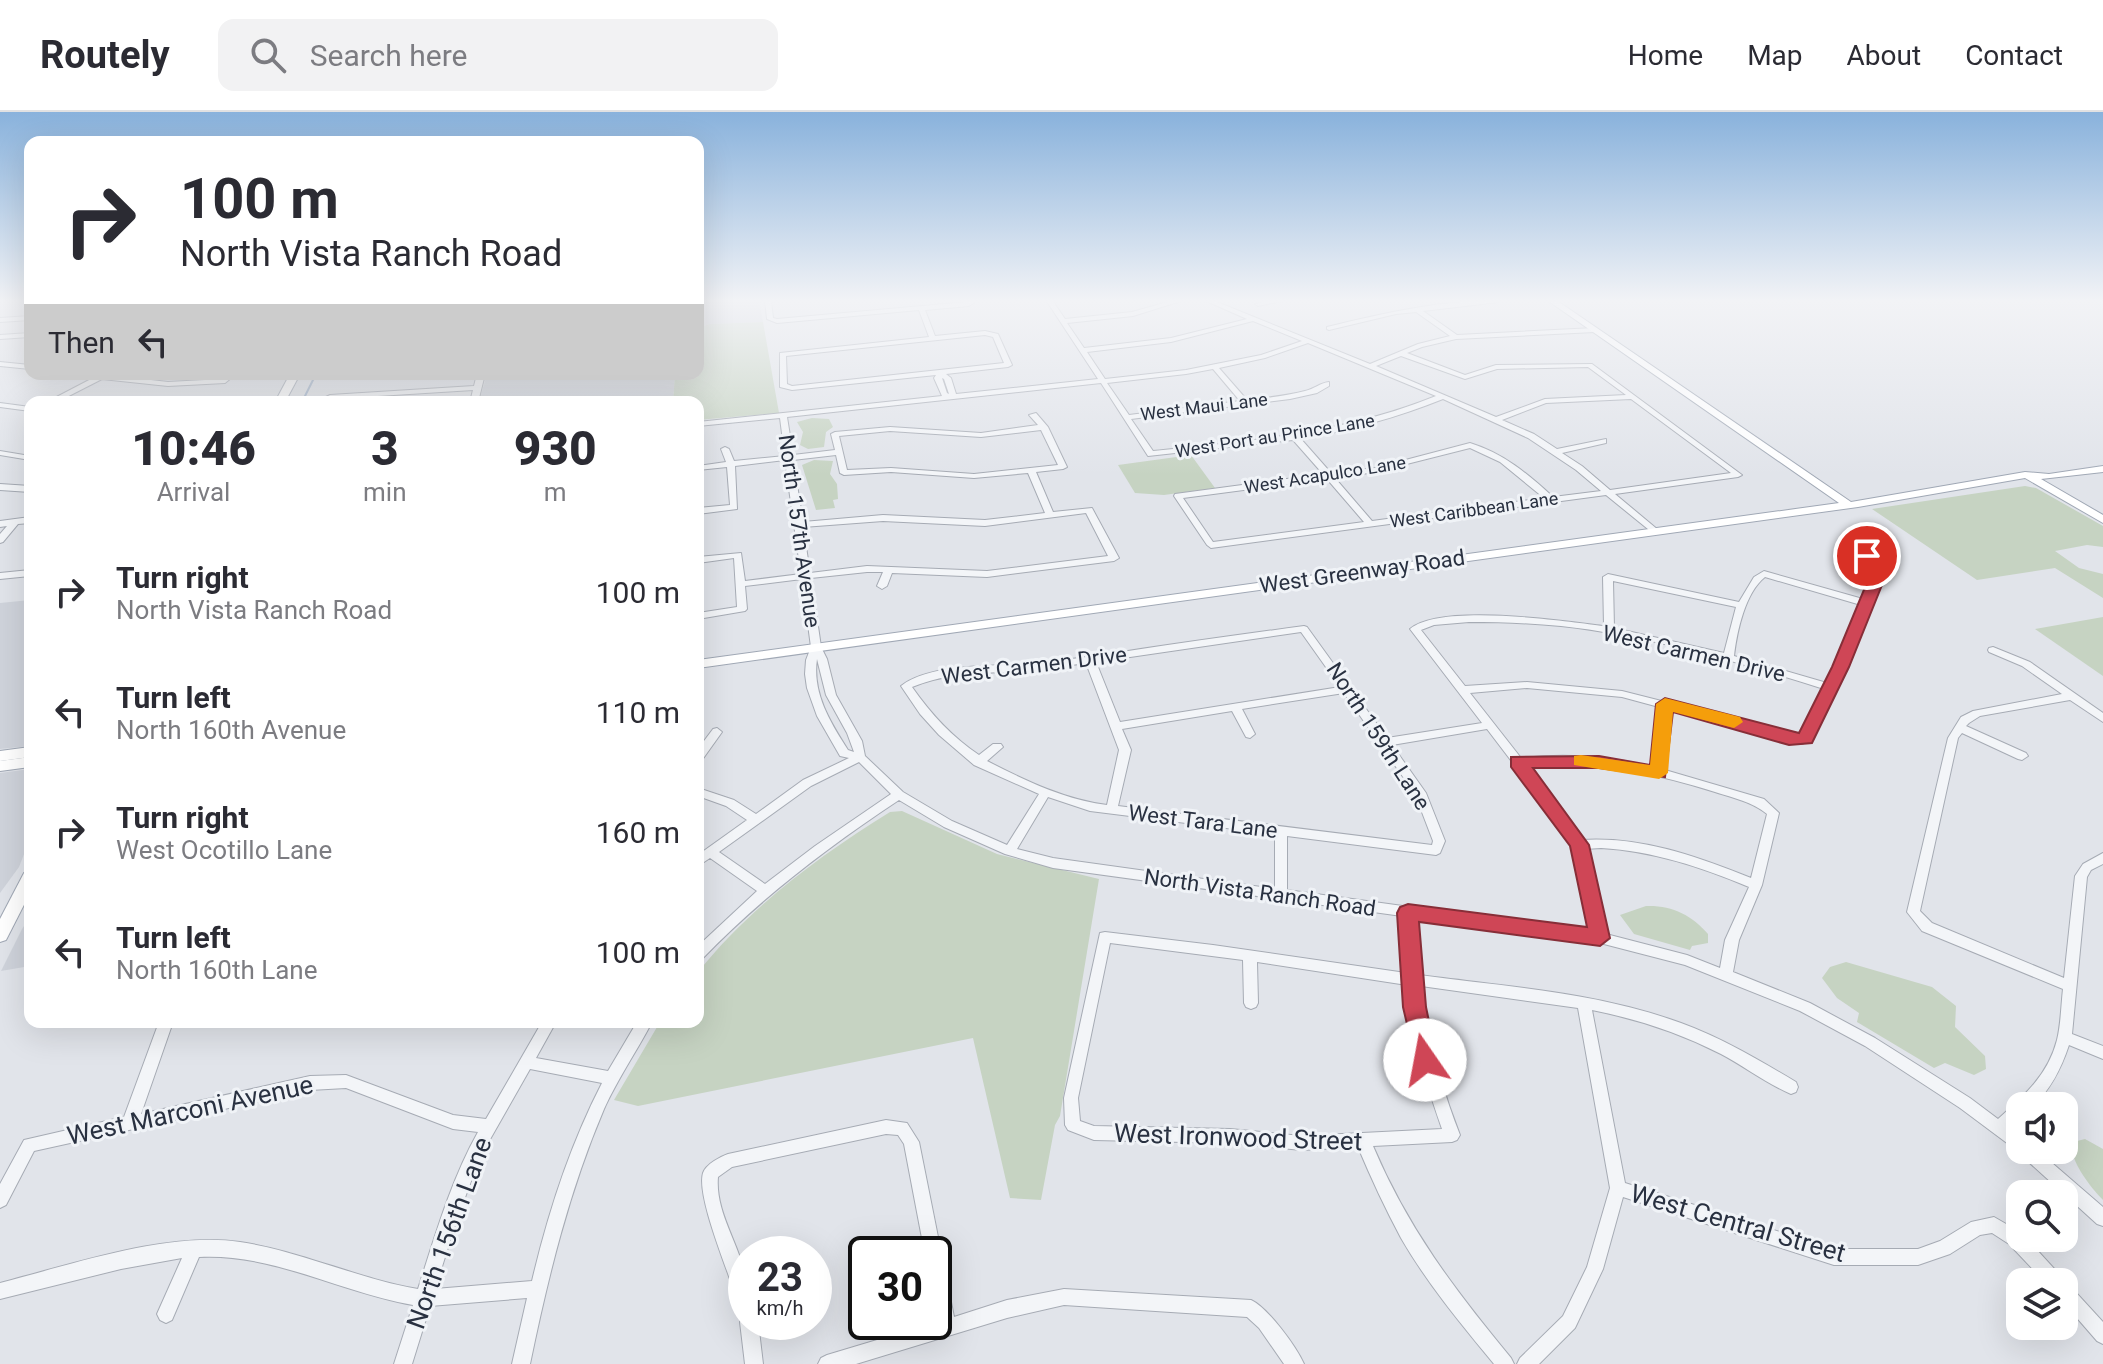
<!DOCTYPE html>
<html lang="en">
<head>
<meta charset="utf-8">
<style>
  :root { --surface:#fff; --page:#f2f2f3; --text:#2b2b33; --muted:#7c7c81; --line:#e1e1e2 }
  body { margin:0; font-family:Roboto,sans-serif; background:var(--page); color:var(--text); height:100vh; display:flex; flex-direction:column; font-size:30px; white-space:nowrap }
  * { box-sizing:border-box; margin:0 }
  p { font-size:26px; color:var(--muted) }
  .icon { flex:none; width:44px; height:44px; fill:none; stroke:currentColor; stroke-width:2; stroke-linecap:round; stroke-linejoin:round }
  .map { position:relative; flex:1; overflow:hidden }
  .panel { position:absolute; left:24px; top:284px; width:680px; height:632px; display:flex; flex-direction:column; background:var(--surface); border-radius:16px; box-shadow:0 8px 32px #0002 }
  .panel>* { flex:none }
  .top-card { position:absolute; left:24px; top:24px; width:680px; height:244px; border-radius:16px; box-shadow:0 8px 32px #0002; background:#fff; color:var(--text); overflow:hidden }
  .tools { position:absolute; left:2006px; top:980px; display:grid; gap:16px }
  .tools a { display:grid; place-items:center; width:72px; height:72px; border-radius:16px; background:var(--surface); box-shadow:0 8px 32px #0002; font-size:40px }
  .speed { position:absolute; left:728px; top:1124px; display:flex; gap:16px; font-size:40px; font-weight:700; text-align:center }
  .speed>* { display:grid; place-content:center; width:104px; height:104px; border-radius:50%; background:var(--surface); box-shadow:0 8px 32px #0002; line-height:1 }
  .speed small { font-size:20px; font-weight:400 }
  .speed .limit { border:4px solid #111; border-radius:12px; background:#fff; color:#111 }
  .pin { position:absolute; display:grid; place-items:center; width:68px; height:68px; color:#fff; margin:-34px; border:4px solid #fff; border-radius:50%; box-shadow:0 2px 8px #0007 }
  .me { position:absolute; width:88px; margin:-44px; rotate:348deg; stroke-linejoin:round; filter:drop-shadow(0 0 6px #0008) }
  .turn { display:flex; align-items:center; gap:28px; height:168px; padding:0 24px; font-size:36px }
  .turn .icon { width:104px; height:104px; stroke-width:2.5 }
  .turn b { display:block; font-size:56px; line-height:68px }
  .then { display:flex; align-items:center; height:76px; padding:0 24px; background:#0003; gap:16px; font-size:30px }
  .eta { display:flex; justify-content:space-evenly; align-items:center; height:136px; text-align:center }
  .eta b { font-size:48px; font-weight:800; line-height:56px }
  ul { padding:0; list-style:none }
  li { display:flex; align-items:center; gap:24px; height:120px; padding:0 24px }
  li div { flex:1 }
  li b { display:block; font-size:30px }
  li em { font-style:normal }
  header { display:flex; align-items:center; gap:48px; box-sizing:border-box; height:112px; padding:0 40px; background:var(--surface); border-bottom:2px solid var(--line) }
  header strong { font-size:38px }
  nav { display:flex; gap:44px; margin-inline-start:auto; font-size:28px }
  .search { width:560px; height:72px; background:var(--page); display:flex; align-items:center; gap:20px; box-sizing:border-box; padding:0 28px; border-radius:16px; color:var(--muted); font-size:30px }
  .map>svg:first-child { display:block }
  .built { fill:#cfd3db }
  .green { fill:#c6d3c2 }
  .lines { fill:none; stroke-linecap:round; stroke-linejoin:round }
  .stream { stroke:#9cb0ca; stroke-width:2 }
  .minor-casing { stroke:#a6abb4; stroke-width:2 }
  .major-casing { stroke:#a0a8b5; stroke-width:2 }
  .minor { fill:#f3f5f8; fill-rule:evenodd }
  .major { fill:#fff; fill-rule:evenodd }
  .route { fill:#cf4656; stroke:#872e38; stroke-width:2 }
  .slow { fill:#f59e0b }
  .labels { text-anchor:middle; stroke-width:6; stroke-linejoin:round; paint-order:stroke }
  .far-street-label { font-size:18px; fill:#293141; stroke:#f0f3f7 }
  .street-label { font-size:22px; fill:#293141; stroke:#f0f3f7 }
  .near-street-label { font-size:26px; fill:#293141; stroke:#f0f3f7 }
</style>
</head>
<body>
<header>
<strong>Routely</strong>
<div class="search"><svg class="icon" aria-label="search" viewBox="0 0 24 24"><circle cx="10" cy="10" r="6"/><path d="M15 15l6 6"/></svg>Search here</div>
<nav><a>Home</a><a>Map</a><a>About</a><a>Contact</a></nav>
</header>
<div class="map">
<svg width="2103" height="1252" viewBox="0 0 2103 1252">
  <rect width="100%" height="100%" fill="#e1e4ea"/>
  <g class="built">
    <path d="M698,188H759L763,210L709,212L698,217Z"/>
    <path d="M487,262H675L673,290H479Z"/>
    <path d="M30,488V634L0,637V491Z"/>
    <path d="M30,657V727L19,755L0,781V661Z"/>
    <path d="M30,805V854L1,859L22,817Z"/>
  </g>
  <g class="green">
    <path d="M763,210L779,301L698,308V290H673L675,262H698V217L709,212Z"/>
    <path d="M812,306L829,307L833,315L826,320L824,335L808,337L800,333L803,320L797,310Z"/>
    <path d="M1191,343L1215,376L1164,383L1135,381L1118,353Z"/>
    <path d="M814,348L833,349L830,362L837,372L838,387L833,388L835,396L816,398L802,353Z"/>
    <path d="M2025,374L2036,376L2103,414V435L2087,433L2055,439L2079,456L2103,462V486L2055,456L1977,468L1872,397Z"/>
    <path d="M2103,505V564L2035,517Z"/>
    <path d="M902,699L997,742L1099,767L1060,1004L1055,1013L1041,1088L1010,1086L973,926L638,994L614,988L660,910H698V860C750,795 819,744 890,700Z"/>
    <path d="M1646,794C1671,793 1692,803 1708,822V831L1692,834L1690,838L1634,822L1620,803Z"/>
    <path d="M1846,850L1932,875L1956,894L1955,915L1985,944L1986,957L1974,963L1945,951L1934,956L1857,910L1859,901L1837,886L1822,866L1830,855Z"/>
    <path d="M2085,1027L2103,1037V1088C2091,1076 2067,1046 2073,1030Z"/>
  </g>
  <g class="lines">
    <path class="stream" d="M302,290L316,262"/>
    <defs>
      <g id="minor">
        <path d="M765,188H771L773,206L777,207L967,190L971,188H978L969,194L925,198L935,224L985,219L998,222L1012,253L1008,255L946,262L951,266L956,282L1098,267L1046,188H1052L1065,207L1132,200L1175,188H1184L1133,204L1067,211L1084,236L1171,226L1247,207L1204,188H1212L1370,252L1418,232L1450,224L1416,200L1396,202L1329,218L1327,217V215C1384,201 1443,188 1502,188L1499,190L1423,199L1457,223L1595,216L1598,218L1595,220L1456,227L1422,235L1407,241L1465,263L1496,253L1592,252L1742,363L1738,365L1615,382L1657,417V421L1654,422L1606,383L1211,436L1207,433L1174,384L1175,382L1323,362L1293,328L1148,344L1101,271L787,305L793,343L835,338L831,322L835,320L890,315L981,321L1038,313L1029,303L1036,301L1048,315L1067,355L1063,357L1036,360L1053,400L1092,396L1119,446L1114,449L987,465L892,461L887,474L882,477L877,474L883,460H867L811,466L821,535L827,547L836,583L862,629L865,644L903,680L952,709L1007,733L1039,682L974,653L939,623L920,602L901,574C932,550 999,555 1038,551C1068,548 1098,543 1128,539C1187,530 1245,522 1304,514L1307,515L1387,626L1482,611L1410,517C1441,491 1563,509 1604,514L1603,465L1608,462L1739,490L1754,465L1764,459L1863,487C1872,466 1869,460 1859,440L1864,437L1867,438L1878,458L1879,473L1846,555L1822,599L1812,627L1802,632L1670,598L1665,658L1764,687L1779,701L1762,773L1739,828L1733,860L1810,891L1875,926L1970,986L1998,1007C2024,984 2048,963 2057,928C2061,912 2061,894 2063,877L1922,819L1907,800L1948,626L1961,605L1973,599L2062,582L2022,554L1989,540L1988,538L1989,536L1993,535L2030,550L2103,601V610L2070,588L1980,604L1969,611L1966,614L2026,641L2028,644L2022,648L2018,647L1962,621L1958,626L1920,799L1932,811L2064,866L2075,764L2083,752L2103,741V752L2091,758L2087,765L2072,922L2103,934V947L2069,933C2061,957 2051,977 2033,994H2020V1007L2010,1016L2020,1024V1038H2037L2103,1095V1114L2097,1112L2021,1043L2019,1040L1960,996L1865,934L1800,899L1685,853L1600,831L1415,806L1420,863C1508,875 1597,880 1681,911C1722,926 1759,948 1796,970L1798,975L1796,980L1791,982C1767,972 1744,954 1721,942C1680,921 1637,907 1592,898L1625,1071L1834,1137H1918L1940,1129L1971,1110L1994,1105L2020,1120V1126H2026L2103,1210V1232L2097,1229L2064,1191V1170H2045L2009,1132L1992,1121L1980,1123L1950,1142L1918,1153H1834L1623,1085L1603,1157L1575,1216L1539,1252H1517L1520,1246L1563,1204L1587,1155L1610,1076L1578,896L1421,874C1428,926 1441,975 1460,1023L1457,1028L1452,1030L1373,1034C1408,1117 1455,1178 1511,1246L1514,1252H1494C1461,1212 1427,1171 1401,1126C1385,1096 1371,1066 1358,1035L1302,1038L1230,1031L1094,1028L1068,1018L1065,1013L1064,986L1100,821L1105,820L1213,833L1406,861L1402,804L1053,756L1005,742L944,715L899,688C828,735 762,785 703,846L698,847V834L757,779L710,746L698,754V743L747,708L726,694L698,684V676L734,688L756,702L803,668L849,646L840,644L817,604L807,576L805,562L806,548L811,535L802,467L745,474L747,497L745,499L698,507V501L737,495L734,446L698,451V445L741,441L745,469L801,462L785,348L735,354L737,397L698,402V396L730,393L727,355L698,358V354L726,350L721,337L725,335L729,337L734,349L785,344L780,306L698,314V310L942,284L934,266L936,263L792,278L780,275V241L929,225L919,198L777,211L767,207ZM1253,209L1302,229L1261,243L1186,258L1105,267L1087,240L1171,230ZM985,223L993,225L1004,251L792,274L787,272L786,244ZM1308,231L1436,284C1345,321 1251,329 1153,339L1131,307L1290,287L1317,281L1329,274V270C1320,271 1314,277 1305,279C1286,284 1267,286 1247,288L1219,256L1265,246ZM1401,244L1465,267L1497,257L1588,255L1626,283L1545,287L1496,305L1376,254ZM1213,257L1240,289L1129,303L1107,271L1186,262ZM942,266L944,267L949,282L947,281ZM1443,287L1528,326L1576,358L1601,379L1553,385C1528,362 1503,341 1470,331L1375,356L1331,361L1301,327C1350,318 1396,306 1443,287ZM1631,287L1731,361L1610,378L1582,354L1562,341L1606,331V327L1557,337L1534,322L1502,308L1546,291ZM1041,318L1058,353L974,362L891,356L847,358L839,324L890,319L981,325ZM1470,336L1500,350L1544,386L1372,409L1335,366L1375,360ZM836,343L840,361L844,363L891,360L974,366L1028,361L1045,401L985,408L883,403L803,410L793,348ZM1327,367L1364,410L1213,430L1183,386ZM1086,401L1108,444L987,459L867,454L810,461L803,415L883,409L985,414ZM1765,465L1861,493L1836,555L1827,571L1734,544C1737,519 1745,481 1765,465ZM1613,469L1736,495L1724,541L1614,516ZM1469,510C1500,510 1530,511 1561,514C1651,524 1738,550 1824,577L1812,599L1803,622L1800,624L1622,579L1527,570L1465,574L1421,518L1434,513ZM1301,520L1340,575L1120,610L1096,550ZM817,547L826,583L847,621L854,640L848,638C830,610 812,581 817,547ZM1086,551L1119,638L1107,693C1066,688 1026,669 989,650L987,649L1003,635L1001,632H993L979,643C952,625 931,602 912,575C955,558 992,562 1036,558C1053,557 1069,553 1086,551ZM1527,576L1622,585L1659,595L1654,655C1610,644 1566,641 1521,646L1470,581ZM1344,581L1415,682L1433,729L1432,733L1118,694L1131,638L1122,617L1232,599L1246,625L1250,626L1255,622L1242,597ZM1487,617L1564,718L1582,758L1592,820L1287,778V724L1436,743L1440,741L1445,729L1426,681L1392,633ZM859,650L891,682L815,734L765,772L719,740L811,674ZM1548,651C1607,651 1660,663 1715,680C1734,686 1752,690 1767,702L1751,766C1696,744 1641,724 1581,728L1573,713L1526,653ZM1048,685L1090,699L1275,722V777L1053,746L1017,737ZM1601,736C1653,739 1701,755 1749,775L1725,828L1720,856L1687,843L1606,822L1594,758L1585,737ZM1110,831L1243,848L1244,891L1246,895L1251,897L1256,895L1258,891L1257,850L1407,873C1413,922 1425,970 1442,1017L1302,1024L1230,1017L1094,1014L1080,1009L1078,986Z"/>
        <path d="M1272,188H1286L1258,194L1255,192Z"/>
        <path d="M30,204V208L0,210V206Z"/>
        <path d="M30,221V225L0,227V223Z"/>
        <path d="M0,250L30,253V257L0,254Z"/>
        <path d="M77,262H100L168,270L223,267L228,262H236L225,271L168,274L102,267L57,290H47L93,266Z"/>
        <path d="M477,262H485L478,290H470L473,278L330,287L326,285L330,283L474,274Z"/>
        <path d="M0,291L30,295V299L0,295Z"/>
        <path d="M0,339L30,344V348L0,343Z"/>
        <path d="M0,372L30,374V380L0,378Z"/>
        <path d="M30,405V411L18,412L3,430L0,431V422L7,414L0,415V409Z"/>
        <path d="M30,458V464L0,467V461Z"/>
        <path d="M717,616L722,620L702,648L698,649V637L713,617Z"/>
        <path d="M159,910H173L141,1002L310,964L346,963L453,1003L486,1007L542,910H556L536,946L608,959L637,910H652C637,939 618,966 604,997C569,1079 548,1165 530,1252H512L527,1186L430,1194L412,1252H394L413,1193C342,1181 273,1141 199,1145L172,1208L166,1211L160,1208L157,1202L182,1146L121,1157L0,1187V1171C71,1153 168,1119 240,1130C301,1139 358,1167 418,1177C435,1124 451,1068 478,1020L453,1017L346,976L310,978L34,1039L6,1093L0,1096V1072L24,1028L124,1005ZM530,957L602,971C570,1033 548,1101 532,1169L435,1177L456,1110L480,1045Z"/>
        <path d="M886,1008L907,1011L919,1030L954,1205L1007,1188L1064,1177L1251,1188C1268,1196 1296,1234 1304,1252H1284L1259,1216L1247,1205L1064,1193L1007,1206L856,1252H818L821,1246L827,1243L937,1210L934,1191V1142H925L904,1032L898,1023L886,1022L732,1055L718,1065C715,1099 738,1130 745,1162C748,1173 746,1188 746,1199L740,1197L738,1191C730,1163 696,1085 703,1061C706,1052 720,1045 728,1042Z"/>
        <path d="M746,1203V1210H758L763,1252H745L740,1210L743,1204Z"/>
      </g>
      <g id="major">
        <path d="M1547,188H1556L1851,390L2025,360L2049,362L2103,354V360L2041,367L2103,403V411L2025,366L1858,395L698,556V548L1839,391Z"/>
        <path d="M290,262H300L285,290H275Z"/>
        <path d="M30,635V645L0,649V639Z"/>
        <path d="M30,645V655L0,659V649Z"/>
        <path d="M30,759V781L6,828L0,830V807L24,761Z"/>
      </g>
    </defs>
    <use href="#minor" class="minor-casing"/>
    <use href="#major" class="major-casing"/>
    <use href="#minor" class="minor"/>
    <use href="#major" class="major"/>
  </g>
  <linearGradient id="sky" x2="0" y2="1"><stop stop-color="#89b2dc"/><stop offset="0.52" stop-color="#f2f3f6"/><stop offset="1" stop-color="#f2f3f6" stop-opacity="0"/></linearGradient>
  <rect width="2103" height="363" fill="url(#sky)"/>
  <path class="route" d="M1867,440L1875,444L1882,473L1849,555L1812,631L1789,633L1673,600L1665,665L1599,656H1533L1589,733L1610,826L1600,834L1419,810L1426,895L1437,948L1434,955L1425,958L1417,955L1403,895L1397,801L1400,795L1408,792L1587,815L1570,734L1511,655V645L1599,644L1650,653L1656,592L1665,586L1799,621L1832,555L1866,473L1860,444Z"/>
  <path class="slow" d="M1665,586L1740,605L1743,610L1734,616L1673,600L1668,661L1659,667L1574,653V644L1581,643L1650,653L1656,592Z"/>
  <g class="labels">
    <g class="far-street-label">
      <text transform="translate(1204 295) rotate(-7)" y="6">West Maui Lane</text>
      <text transform="translate(1275 324) rotate(-9)" y="6">West Port au Prince Lane</text>
      <text transform="translate(1325 363) rotate(-9)" y="6">West Acapulco Lane</text>
      <text transform="translate(1474 398) rotate(-8)" y="6">West Caribbean Lane</text>
    </g>
    <g class="street-label">
      <text transform="translate(800 419) rotate(82)" y="8">North 157th Avenue</text>
      <text transform="translate(1362 459) rotate(-8)" y="8">West Greenway Road</text>
      <text transform="translate(1694 541) rotate(13)" y="8">West Carmen Drive</text>
      <text transform="translate(1034 553) rotate(-7)" y="8">West Carmen Drive</text>
      <text transform="translate(1379 624) rotate(57)" y="8">North 159th Lane</text>
      <text transform="translate(1203 709) rotate(7)" y="8">West Tara Lane</text>
      <text transform="translate(1260 780) rotate(8)" y="8">North Vista Ranch Road</text>
    </g>
    <g class="near-street-label">
      <text transform="translate(190 998) rotate(-12)" y="9">West Marconi Avenue</text>
      <text transform="translate(1238 1025) rotate(2)" y="9">West Ironwood Street</text>
      <text transform="translate(1738 1111) rotate(16)" y="9">West Central Street</text>
      <text transform="translate(449 1121) rotate(-70)" y="9">North 156th Lane</text>
    </g>
  </g>
</svg>
<div class="tools">
<a><svg class="icon" aria-label="sound" viewBox="0 0 24 24"><path d="M4 9h4l5-4v14l-5-4H4zM17 9q2 3 0 6"/></svg></a>
<a><svg class="icon" aria-label="search" viewBox="0 0 24 24"><circle cx="10" cy="10" r="6"/><path d="M15 15l6 6"/></svg></a>
<a><svg class="icon" aria-label="layers" viewBox="0 0 24 24"><path d="M12 4l9 5-9 5-9-5zM3 14l9 5 9-5"/></svg></a>
</div>
<div class="speed"><div>23<small>km/h</small></div><div class="limit">30</div></div>
<div class="pin" style="left:1867px;top:444px;background:#d93025"><svg class="icon" aria-label="arrive" viewBox="0 0 24 24"><path d="M6 21V4h12l-3 4 3 4H6"/></svg></div>
<svg class="me" style="left:1425px;top:948px" viewBox="-20 -20 40 40"><circle r="19" fill="#fff"/><path d="M0-13L10 11 0 6-10 11z" fill="#cf4656"/></svg>
<div class="top-card">
<div class="turn"><svg class="icon" aria-label="right" viewBox="0 0 24 24"><path d="M7 20v-9h11M14 6l5 5-5 5"/></svg><div><b>100 m</b>North Vista Ranch Road</div></div>
<div class="then">Then<svg class="icon" aria-label="left" viewBox="0 0 24 24"><path d="M17 20v-9H6M10 6l-5 5 5 5"/></svg></div>
</div>
<section class="panel">
<div class="eta">
<div><b>10:46</b><p>Arrival</p></div>
<div><b>3</b><p>min</p></div>
<div><b>930</b><p>m</p></div>
</div>
<ul>
<li><svg class="icon" aria-label="right" viewBox="0 0 24 24"><path d="M7 20v-9h11M14 6l5 5-5 5"/></svg><div><b>Turn right</b><p>North Vista Ranch Road</p></div><em>100 m</em></li>
<li><svg class="icon" aria-label="left" viewBox="0 0 24 24"><path d="M17 20v-9H6M10 6l-5 5 5 5"/></svg><div><b>Turn left</b><p>North 160th Avenue</p></div><em>110 m</em></li>
<li><svg class="icon" aria-label="right" viewBox="0 0 24 24"><path d="M7 20v-9h11M14 6l5 5-5 5"/></svg><div><b>Turn right</b><p>West Ocotillo Lane</p></div><em>160 m</em></li>
<li><svg class="icon" aria-label="left" viewBox="0 0 24 24"><path d="M17 20v-9H6M10 6l-5 5 5 5"/></svg><div><b>Turn left</b><p>North 160th Lane</p></div><em>100 m</em></li>
</ul>
</section>
</div>
</body>
</html>
